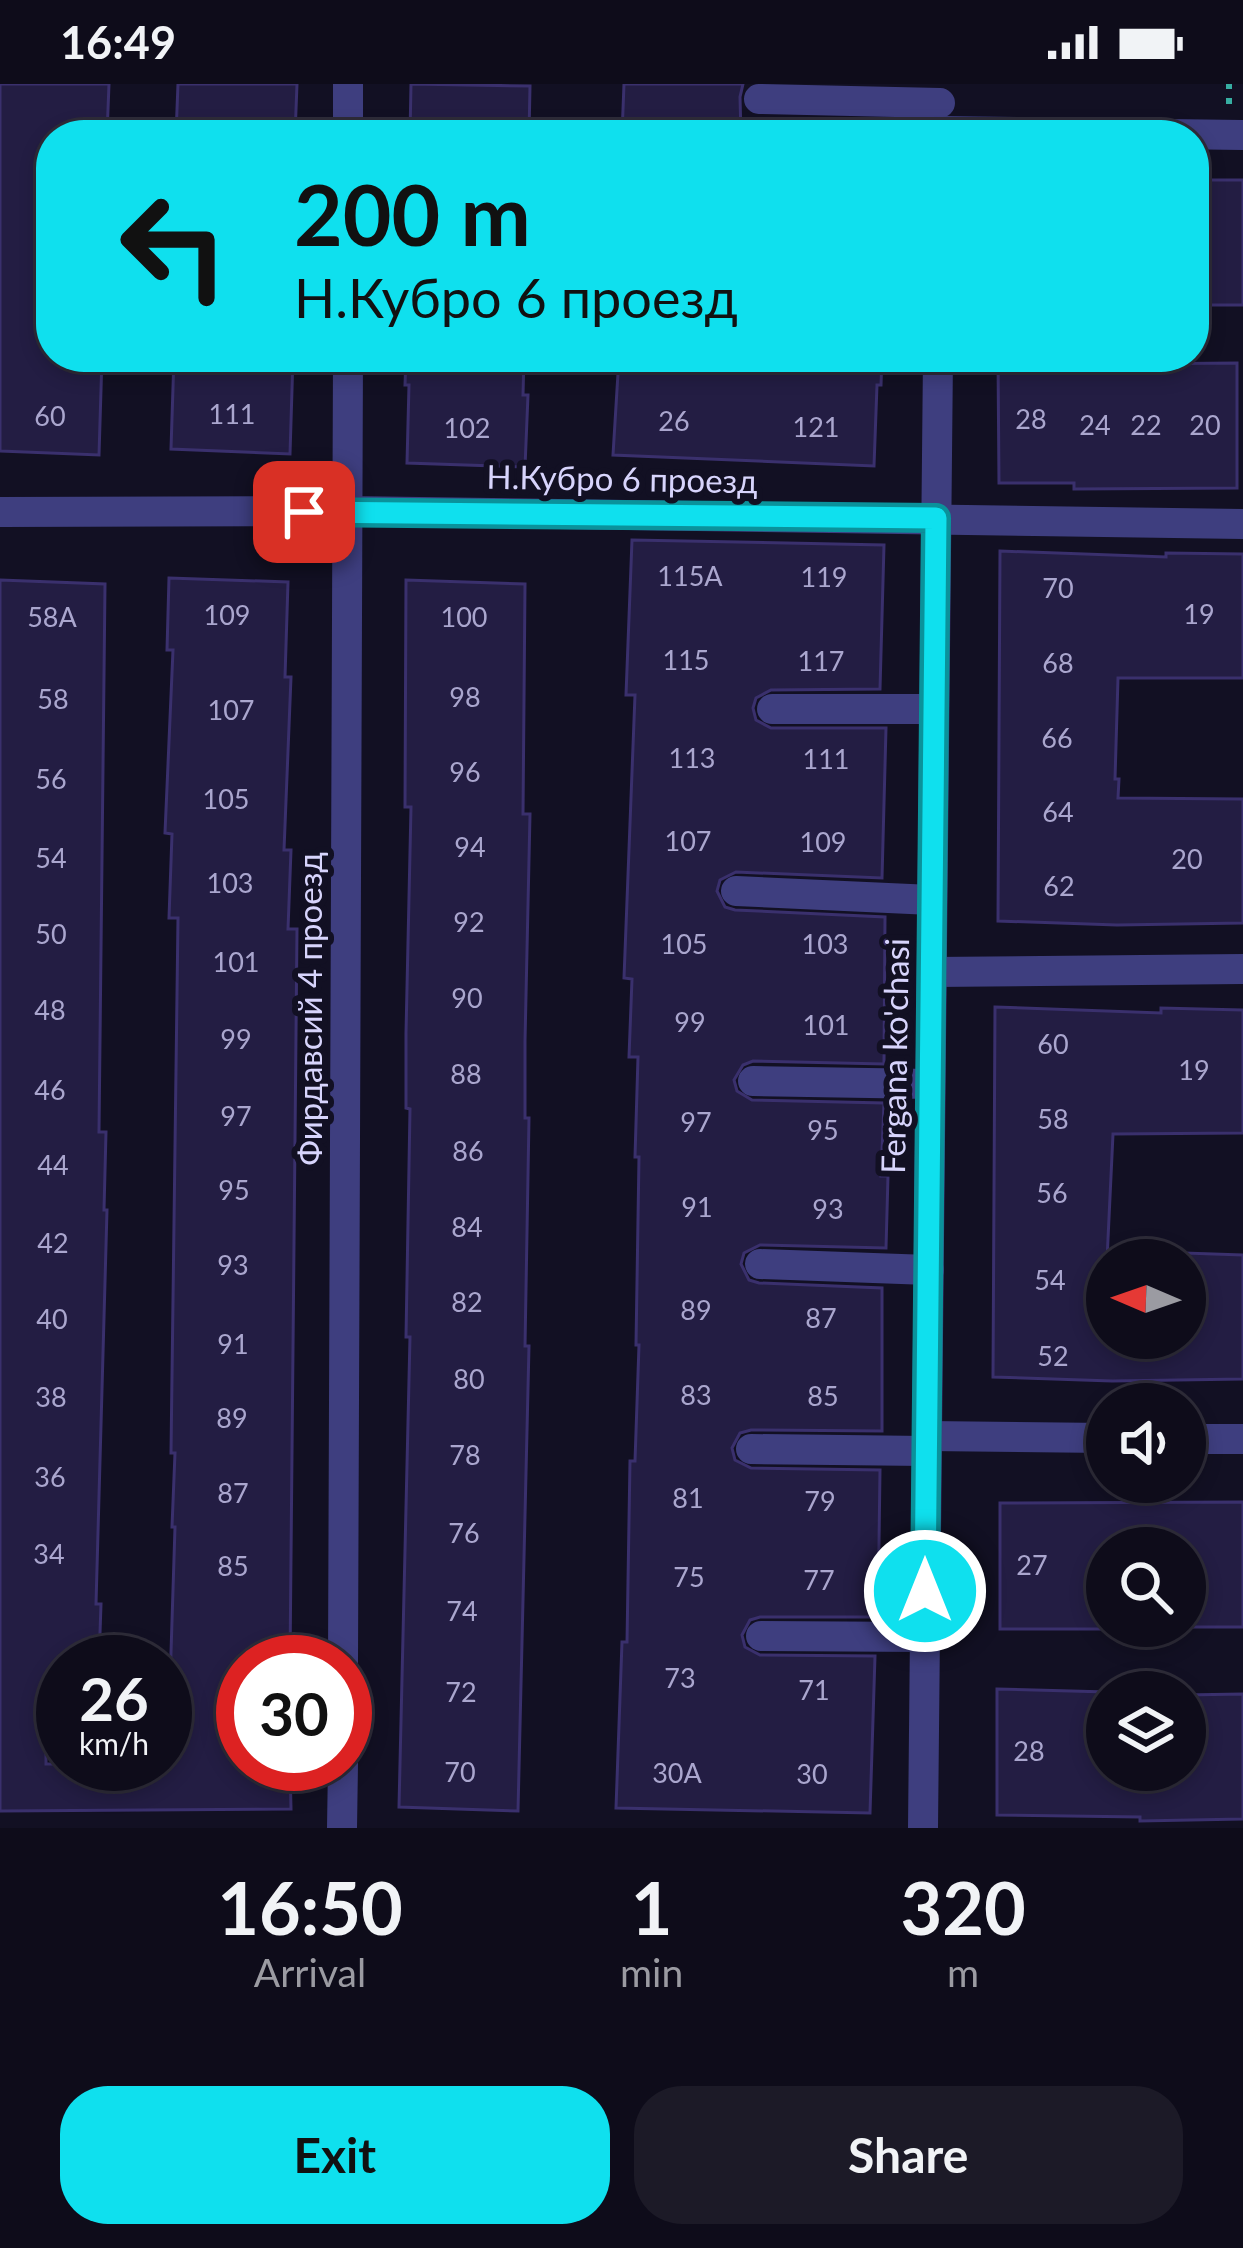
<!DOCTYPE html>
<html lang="en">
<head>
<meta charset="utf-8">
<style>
  :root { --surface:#0e0c1a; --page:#1c1a27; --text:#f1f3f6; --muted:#9b9ba2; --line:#2e2c39; --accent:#0fe0ee }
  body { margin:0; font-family:Lato,sans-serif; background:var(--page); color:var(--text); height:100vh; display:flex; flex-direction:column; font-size:45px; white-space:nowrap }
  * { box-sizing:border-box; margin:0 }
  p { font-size:39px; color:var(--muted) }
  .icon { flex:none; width:66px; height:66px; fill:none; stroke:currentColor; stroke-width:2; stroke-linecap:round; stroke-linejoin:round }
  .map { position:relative; height:1744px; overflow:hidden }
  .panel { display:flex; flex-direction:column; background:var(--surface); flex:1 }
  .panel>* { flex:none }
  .hud { position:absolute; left:36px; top:36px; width:1173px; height:252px; border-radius:48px; box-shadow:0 6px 18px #0003,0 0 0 3px var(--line); background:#0fe0ee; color:#111; overflow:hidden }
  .needle { width:78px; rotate:272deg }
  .buttons { position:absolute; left:1086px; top:1155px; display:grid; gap:24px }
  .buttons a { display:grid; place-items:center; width:120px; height:120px; border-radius:50%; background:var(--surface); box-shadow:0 6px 18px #0003,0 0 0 3px var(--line); font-size:60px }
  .speed { position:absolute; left:36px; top:1551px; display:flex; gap:24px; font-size:60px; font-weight:700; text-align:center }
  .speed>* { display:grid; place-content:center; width:156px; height:156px; border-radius:50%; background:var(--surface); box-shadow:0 6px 18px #0003,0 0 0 3px var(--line); line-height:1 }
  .speed small { font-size:30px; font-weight:400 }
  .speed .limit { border:18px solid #d22; background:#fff; color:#111 }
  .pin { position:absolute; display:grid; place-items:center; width:102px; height:102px; color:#fff; margin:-51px; border-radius:24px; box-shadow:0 6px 18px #0006 }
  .me { position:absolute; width:132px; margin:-66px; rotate:0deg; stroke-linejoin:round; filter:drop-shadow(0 0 9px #0008) }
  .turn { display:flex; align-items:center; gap:42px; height:252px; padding:0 60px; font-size:54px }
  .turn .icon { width:156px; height:156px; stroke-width:2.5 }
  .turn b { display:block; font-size:84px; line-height:102px }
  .eta { display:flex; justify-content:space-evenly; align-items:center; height:204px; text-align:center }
  .eta b { font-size:72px; font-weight:700; line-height:84px }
  .button { display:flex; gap:24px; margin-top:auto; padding:24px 60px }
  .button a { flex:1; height:138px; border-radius:48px; background:var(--accent); color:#111; font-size:48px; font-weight:700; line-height:138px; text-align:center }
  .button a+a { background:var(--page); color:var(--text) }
  .status { display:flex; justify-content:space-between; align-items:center; height:84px; padding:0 60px; background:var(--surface); direction:ltr }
  .status svg { height:33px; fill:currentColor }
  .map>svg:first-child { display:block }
  .building { fill:#231d43; stroke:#3a306d; stroke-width:3 }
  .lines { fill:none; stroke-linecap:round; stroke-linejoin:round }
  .path { stroke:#37aea2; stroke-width:6; stroke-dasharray:6 9; stroke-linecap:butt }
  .minor { stroke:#3e3e7f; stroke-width:30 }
  .route-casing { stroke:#0a929b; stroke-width:30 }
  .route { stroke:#0fe0ee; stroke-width:21 }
  .labels { text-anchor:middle; stroke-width:12; stroke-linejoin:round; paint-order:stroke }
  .number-label { font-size:27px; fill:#aaa6ce }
  .street-label { font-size:33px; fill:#d7d4fc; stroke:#121023 }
</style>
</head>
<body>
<div class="status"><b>16:49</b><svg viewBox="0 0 49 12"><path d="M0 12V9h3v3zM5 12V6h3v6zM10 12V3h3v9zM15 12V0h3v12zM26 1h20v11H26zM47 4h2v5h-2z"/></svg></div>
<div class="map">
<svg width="1243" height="1744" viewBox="0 0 1243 1744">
  <rect width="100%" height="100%" fill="#121023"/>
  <g class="building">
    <path d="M0,0H109L107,51H51V273H102L99,371L0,367Z"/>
    <path d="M178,0H297L295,51H176Z"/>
    <path d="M411,0L530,2L529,51H410Z"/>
    <path d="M624,0H743L740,13L741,51H622Z"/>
    <rect x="1194" y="96" width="49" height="125"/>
    <path d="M174,273H293L290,370L171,365Z"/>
    <path d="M406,273H524L523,311H528L525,383L407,379L409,301H405Z"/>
    <path d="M619,273H882L881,301H877L874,382L613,371Z"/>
    <path d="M998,273H1063V278L1123,280L1237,279V404L1074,405V399H999Z"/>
    <path d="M632,456L884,461L880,605L771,606L756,614L753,624L756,636L771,644H886L882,794L736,788L720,796L717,807L725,823L735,826L885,833L884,980L753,977L743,981L734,996L737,1007L752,1016L884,1019L881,1092H888L886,1164L760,1161L744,1169L741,1180L749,1196L759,1199L882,1204V1347L751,1346L740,1349L732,1364L735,1376L751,1384L880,1386L878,1533H760L750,1536L742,1551L745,1563L760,1571L875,1572L870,1729L616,1724L622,1558H627L630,1377H635L639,1261H636L639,1073H635L638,973H629L632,895L624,894L635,611H626Z"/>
    <path d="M1000,467L1166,473V469L1243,470V594H1118L1115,695H1119L1118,714L1243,715V839L1117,841L998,837Z"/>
    <path d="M169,494L288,498L285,593H291L284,766H291L288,845H297L290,1578H243V1680H290L291,1725L0,1727V496L105,500L99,1048H106L104,1126H107L96,1520H101L99,1578H63V1591L46,1590V1680H165V1600H170L175,1443H172L175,1369H171L178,834H169L172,750L165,749L173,566H167Z"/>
    <path d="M406,496L525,500L523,730H530L525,957V1034H529L525,1262H529L518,1727L399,1723L410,1253H406L410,1025L406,1024V949L411,723H405Z"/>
    <path d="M995,923L1161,929V924L1243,926V1049L1113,1050L1107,1176V1254H1185V1169L1243,1171V1295L1112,1297L993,1293Z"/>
    <path d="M1243,1418V1543H1185V1464H1107V1545H1000V1419Z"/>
    <path d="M997,1605L1107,1608V1686H1185V1611L1243,1610V1735L1140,1737V1733L997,1731Z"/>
  </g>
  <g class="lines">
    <path class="path" d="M1229,20V0"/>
    <g class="minor">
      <path d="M348,0V51"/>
      <path d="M759,15L940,19"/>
      <path d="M940,47L1243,51"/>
      <path d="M0,428L348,427L1243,440"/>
      <path d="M772,625H934"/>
      <path d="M736,807L932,816"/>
      <path d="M934,888L1243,885"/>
      <path d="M753,997L930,1000"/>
      <path d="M760,1180L929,1186"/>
      <path d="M927,1352L1107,1354"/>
      <path d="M1185,1355H1243"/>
      <path d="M751,1365L926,1367"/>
      <path d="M761,1552L925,1553"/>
      <path d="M343,1578L348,273"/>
      <path d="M342,1744L343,1680"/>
      <path d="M923,1744L938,273"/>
    </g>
  </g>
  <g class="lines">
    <defs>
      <path id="route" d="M304,428L936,434L925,1507"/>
    </defs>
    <use href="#route" class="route-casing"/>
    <use href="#route" class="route"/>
  </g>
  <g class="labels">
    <g class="number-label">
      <text x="232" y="340">111</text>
      <text x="50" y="342">60</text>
      <text x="1031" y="345">28</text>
      <text x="674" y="347">26</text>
      <text x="1095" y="351">24</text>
      <text x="1146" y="351">22</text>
      <text x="1205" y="351">20</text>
      <text x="816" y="353">121</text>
      <text x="467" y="354">102</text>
      <text x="690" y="502">115A</text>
      <text x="824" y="503">119</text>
      <text x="1058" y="514">70</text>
      <text x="1199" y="540">19</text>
      <text x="227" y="541">109</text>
      <text x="52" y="543">58A</text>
      <text x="464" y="543">100</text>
      <text x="686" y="586">115</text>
      <text x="821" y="587">117</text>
      <text x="1058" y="589">68</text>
      <text x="465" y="623">98</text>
      <text x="53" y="625">58</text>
      <text x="231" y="636">107</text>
      <text x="1057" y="664">66</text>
      <text x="692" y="684">113</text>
      <text x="826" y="685">111</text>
      <text x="465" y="698">96</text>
      <text x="51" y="705">56</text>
      <text x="226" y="725">105</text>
      <text x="1058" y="738">64</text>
      <text x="688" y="767">107</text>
      <text x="823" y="768">109</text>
      <text x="470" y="773">94</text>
      <text x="51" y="784">54</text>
      <text x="1187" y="785">20</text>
      <text x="230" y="809">103</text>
      <text x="1059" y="812">62</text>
      <text x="469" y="848">92</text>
      <text x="51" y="860">50</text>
      <text x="684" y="870">105</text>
      <text x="825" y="870">103</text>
      <text x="236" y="888">101</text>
      <text x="467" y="924">90</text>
      <text x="50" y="936">48</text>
      <text x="690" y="948">99</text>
      <text x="826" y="951">101</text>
      <text x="236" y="965">99</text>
      <text x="1053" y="970">60</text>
      <text x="1194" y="996">19</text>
      <text x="466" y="1000">88</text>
      <text x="50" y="1016">46</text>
      <text x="236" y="1042">97</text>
      <text x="1053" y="1045">58</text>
      <text x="696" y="1048">97</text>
      <text x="823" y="1056">95</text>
      <text x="468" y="1077">86</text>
      <text x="53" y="1091">44</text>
      <text x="234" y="1116">95</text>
      <text x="1052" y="1119">56</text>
      <text x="697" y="1133">91</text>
      <text x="828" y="1135">93</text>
      <text x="467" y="1153">84</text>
      <text x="53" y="1169">42</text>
      <text x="233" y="1191">93</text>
      <text x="1050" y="1206">54</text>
      <text x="467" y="1228">82</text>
      <text x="696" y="1236">89</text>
      <text x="821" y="1244">87</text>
      <text x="52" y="1245">40</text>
      <text x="233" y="1270">91</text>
      <text x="1053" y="1282">52</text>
      <text x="469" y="1305">80</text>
      <text x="696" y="1321">83</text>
      <text x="823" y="1322">85</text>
      <text x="51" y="1323">38</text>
      <text x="232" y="1344">89</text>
      <text x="465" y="1381">78</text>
      <text x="50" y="1403">36</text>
      <text x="233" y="1419">87</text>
      <text x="688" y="1424">81</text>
      <text x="820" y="1427">79</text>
      <text x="464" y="1459">76</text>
      <text x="49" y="1480">34</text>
      <text x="1032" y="1491">27</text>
      <text x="233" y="1492">85</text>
      <text x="689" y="1503">75</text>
      <text x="819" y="1506">77</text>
      <text x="462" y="1537">74</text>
      <text x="680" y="1604">73</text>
      <text x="814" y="1616">71</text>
      <text x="461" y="1618">72</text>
      <text x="1029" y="1677">28</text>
      <text x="460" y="1698">70</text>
      <text x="677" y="1699">30A</text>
      <text x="812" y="1700">30</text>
    </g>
    <g class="street-label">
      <text transform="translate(622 395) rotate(1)" y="12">Н.Кубро 6 проезд</text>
      <text transform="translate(310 925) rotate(-90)" y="12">Фирдавсий 4 проезд</text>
      <text transform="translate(895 972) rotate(-89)" y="12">Fergana ko'chasi</text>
    </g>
  </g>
</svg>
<div class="buttons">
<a><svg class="needle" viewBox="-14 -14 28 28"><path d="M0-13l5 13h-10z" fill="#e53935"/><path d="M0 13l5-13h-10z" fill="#9b9ba2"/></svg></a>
<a><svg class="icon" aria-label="sound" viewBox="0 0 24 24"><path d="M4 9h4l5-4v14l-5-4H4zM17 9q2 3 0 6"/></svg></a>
<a><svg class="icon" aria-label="search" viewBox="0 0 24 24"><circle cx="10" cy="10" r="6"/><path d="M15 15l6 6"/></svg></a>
<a><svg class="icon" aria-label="layers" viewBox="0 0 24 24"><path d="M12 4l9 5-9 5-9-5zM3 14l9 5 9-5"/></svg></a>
</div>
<div class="speed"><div>26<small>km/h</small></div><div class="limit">30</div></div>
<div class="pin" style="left:304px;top:428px;background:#d93025"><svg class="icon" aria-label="arrive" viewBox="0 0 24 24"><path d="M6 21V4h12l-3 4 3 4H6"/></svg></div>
<svg class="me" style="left:925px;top:1507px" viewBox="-20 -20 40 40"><circle r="17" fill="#0fe0ee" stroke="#fff" stroke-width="3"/><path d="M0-11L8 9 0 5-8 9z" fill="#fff"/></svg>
<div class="hud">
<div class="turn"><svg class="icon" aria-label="left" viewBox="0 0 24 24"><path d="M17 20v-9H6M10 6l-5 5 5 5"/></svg><div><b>200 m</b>Н.Кубро 6 проезд</div></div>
</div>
</div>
<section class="panel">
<div class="eta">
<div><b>16:50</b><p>Arrival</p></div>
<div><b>1</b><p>min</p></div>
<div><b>320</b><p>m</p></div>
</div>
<div class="button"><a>Exit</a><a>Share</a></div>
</section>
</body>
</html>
